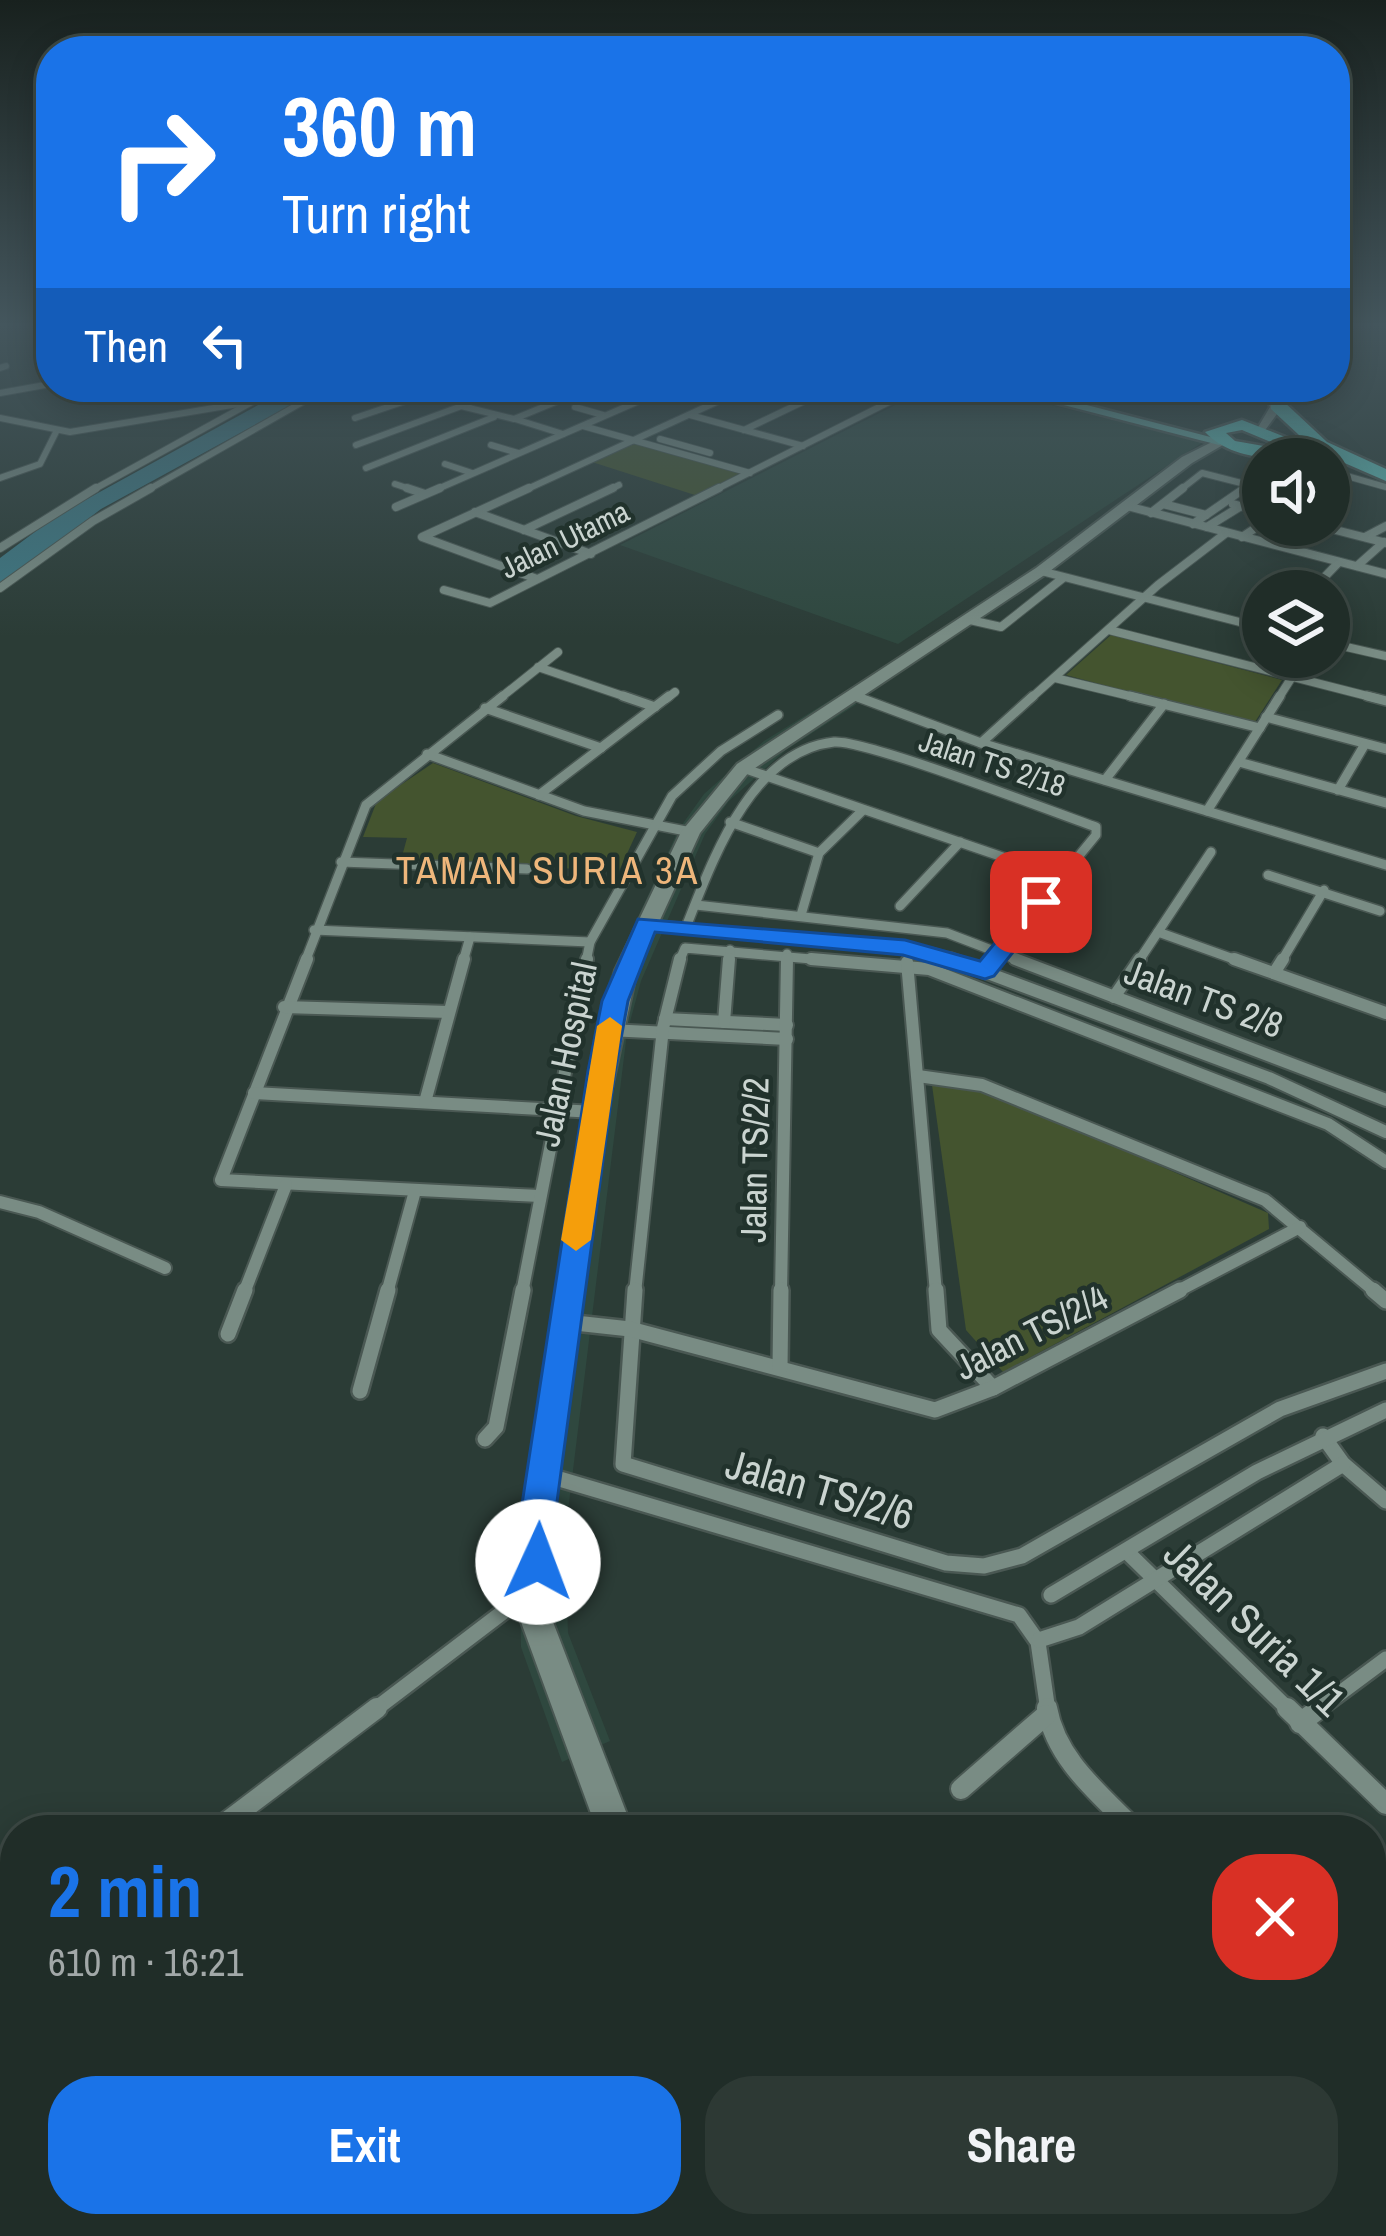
<!DOCTYPE html>
<html lang="en">
<head>
<meta charset="utf-8">
<style>
  :root { --surface:#202d28; --page:#2d3934; --text:#f1f3f6; --muted:#a2a8a8; --line:#3d4945; --accent:#1a73e8 }
  body { margin:0; font-family:"Archivo Narrow",sans-serif; background:var(--page); color:var(--text); height:100vh; display:flex; flex-direction:column; font-size:45px; white-space:nowrap }
  * { box-sizing:border-box; margin:0 }
  p { font-size:39px; color:var(--muted) }
  .icon { flex:none; width:66px; height:66px; fill:none; stroke:currentColor; stroke-width:2; stroke-linecap:round; stroke-linejoin:round }
  .map { position:relative; flex:1; overflow:hidden }
  .side { position:absolute; left:0px; top:1815px; width:1386px; height:423px; display:flex; flex-direction:column; background:var(--surface); border-radius:48px 48px 0 0; box-shadow:0 6px 30px #0003,0 0 0 3px var(--line) }
  .side>* { flex:none }
  .hud { position:absolute; left:36px; top:36px; width:1314px; height:366px; border-radius:48px; box-shadow:0 6px 30px #0003,0 0 0 3px var(--line); background:#1a73e8; color:#fff; overflow:hidden }
  .tools { position:absolute; left:1242px; top:438px; display:grid; gap:24px }
  .tools a { display:grid; place-items:center; width:108px; height:108px; border-radius:50%; background:var(--surface); box-shadow:0 6px 30px #0003,0 0 0 3px var(--line); font-size:60px }
  .pin { position:absolute; display:grid; place-items:center; width:102px; height:102px; color:#fff; margin:-51px; border-radius:24px; box-shadow:0 6px 18px #0006 }
  .me { position:absolute; width:132px; margin:-66px; rotate:2deg; stroke-linejoin:round; filter:drop-shadow(0 0 9px #0008) }
  .turn { display:flex; align-items:center; gap:42px; height:252px; padding:0 48px; font-size:54px }
  .turn .icon { width:156px; height:156px; stroke-width:2.5 }
  .turn b { display:block; font-size:84px; line-height:102px }
  .then { display:flex; align-items:center; height:114px; padding:0 48px; background:#0003; gap:24px; font-size:45px }
  .round { display:grid; place-items:center; flex:none; width:126px; height:126px; border-radius:48px; background:var(--page) }
  .head { display:flex; align-items:center; justify-content:space-between; height:204px; padding:0 48px }
  h1 { font-size:72px; font-weight:800; line-height:90px; color:var(--accent) }
  .button { display:flex; gap:24px; margin-top:auto; padding:24px 48px }
  .button a { flex:1; height:138px; border-radius:48px; background:var(--accent); color:#fff; font-size:48px; font-weight:800; line-height:138px; text-align:center }
  .button a+a { background:var(--page); color:var(--text) }
  .map>svg:first-child { display:block }
  .built { fill:#2f483f }
  .green { fill:#44542f }
  .water { fill:#3e7883 }
  .lines { fill:none; stroke-linecap:round; stroke-linejoin:round }
  .street-far5-casing { stroke:#4a5853; stroke-width:8 }
  .street-far4-casing { stroke:#4a5853; stroke-width:10 }
  .street-far3-casing { stroke:#4a5853; stroke-width:12 }
  .street-far2-casing { stroke:#4a5853; stroke-width:16 }
  .street-far1-casing { stroke:#4a5853; stroke-width:20 }
  .street-casing { stroke:#4a5853; stroke-width:24 }
  .secondary-casing { stroke:#4a5853; stroke-width:4 }
  .primary-casing { stroke:#4a5853; stroke-width:5 }
  .highway-casing { stroke:#4a5853; stroke-width:5 }
  .street-far5 { stroke:#798c84; stroke-width:6 }
  .street-far4 { stroke:#798c84; stroke-width:8 }
  .street-far3 { stroke:#798c84; stroke-width:9 }
  .street-far2 { stroke:#798c84; stroke-width:12 }
  .street-far1 { stroke:#798c84; stroke-width:15 }
  .street { stroke:#798c84; stroke-width:20 }
  .secondary { fill:#798c84; fill-rule:evenodd }
  .primary { fill:#69aba4; fill-rule:evenodd }
  .highway { fill:#5fc0ba; fill-rule:evenodd }
  .route { fill:#1a73e8; stroke:#114b97; stroke-width:3 }
  .slow { fill:#f59e0b }
  .labels { text-anchor:middle; stroke-width:9; stroke-linejoin:round; paint-order:stroke }
  .far-street-label { font-size:30px; fill:#cad4d0; stroke:#21322c }
  .street-label { font-size:36px; fill:#cad4d0; stroke:#21322c }
  .neighbourhood-label { font-size:39px; letter-spacing:3px; fill:#eeb67b; stroke:#21322c }
  .near-street-label { font-size:42px; fill:#cad4d0; stroke:#21322c }
</style>
</head>
<body>
<div class="map">
<svg width="1386" height="2236" viewBox="0 0 1386 2236">
  <rect width="100%" height="100%" fill="#2b3c36"/>
  <g class="built">
    <path d="M900,387H977L1203,442L898,644L620,545L919,393Z"/>
    <path d="M837,696L857,704L786,750L729,801L705,834L641,981L627,1033L565,1535L568,1633L610,1741L562,1762L521,1647L519,1535L594,1031L610,977L679,829L704,794L764,741Z"/>
    <path d="M15,1999V2223H296L298,2236H0V2010Z"/>
  </g>
  <g class="green">
    <path d="M633,443L742,472L698,496L592,462Z"/>
    <path d="M1111,635L1282,680L1253,725L1066,675Z"/>
    <path d="M433,763L576,816L637,832L619,871L401,860L407,838L363,837L377,801Z"/>
    <path d="M932,1085L979,1087L1268,1213L1269,1229L1003,1372L966,1330Z"/>
  </g>
  <path class="water" d="M291,387H324L101,509L0,586V558L56,516Z"/>
  <g class="lines">
    <defs>
      <g id="street-far5">
        <path d="M0,368L6,366"/>
        <path d="M847,387L895,399"/>
        <path d="M617,391L644,399"/>
        <path d="M0,393L45,385"/>
        <path d="M461,406L514,419L592,387"/>
        <path d="M575,407L603,415"/>
        <path d="M690,415L803,446"/>
        <path d="M0,418L70,432L244,403"/>
        <path d="M355,418L447,387"/>
        <path d="M515,419L563,434"/>
        <path d="M583,426L750,473"/>
        <path d="M744,430L834,387"/>
        <path d="M660,439L710,453"/>
        <path d="M356,445L513,387"/>
        <path d="M491,445L518,453"/>
        <path d="M445,464L472,473"/>
        <path d="M366,468L494,417"/>
        <path d="M1329,471L1386,487"/>
        <path d="M0,478L40,464L56,432"/>
        <path d="M395,484L416,491"/>
        <path d="M91,491L279,387"/>
        <path d="M146,491L329,387"/>
        <path d="M433,491L671,387"/>
        <path d="M523,491L749,387"/>
        <path d="M607,491L619,485"/>
        <path d="M713,491L895,399"/>
        <path d="M1179,491L1202,473L1249,485"/>
        <path d="M1241,491L1249,485"/>
      </g>
      <g id="street-far4">
        <path d="M407,488L425,494"/>
        <path d="M529,488L422,537L537,579"/>
        <path d="M1163,504L1206,515"/>
        <path d="M1233,504L1263,512"/>
        <path d="M1127,506L1386,574"/>
        <path d="M396,507L440,488"/>
        <path d="M475,512L591,554"/>
        <path d="M1151,513L1183,488"/>
        <path d="M1193,524L1245,488"/>
        <path d="M1316,525L1386,543"/>
        <path d="M1207,527L1241,506"/>
        <path d="M524,530L613,488"/>
        <path d="M1242,537L1263,523"/>
        <path d="M1365,537L1386,526"/>
        <path d="M0,548L96,488"/>
        <path d="M1357,566L1384,542"/>
        <path d="M1041,571L1263,628"/>
        <path d="M0,588L93,521L151,488"/>
        <path d="M444,590L490,603L719,488"/>
        <path d="M1311,591L1339,562"/>
        <path d="M970,620L1001,627L1063,578"/>
        <path d="M1109,630L1379,699"/>
        <path d="M1329,643L1386,656"/>
        <path d="M538,667L632,699"/>
        <path d="M1055,678L1142,699"/>
        <path d="M854,696L863,699"/>
        <path d="M499,699L558,652"/>
        <path d="M666,699L675,692"/>
        <path d="M1030,699L1158,585L1226,533"/>
        <path d="M1278,699L1292,677"/>
      </g>
      <g id="street-far3">
        <path d="M623,696L655,707"/>
        <path d="M855,696L981,743L1386,865"/>
        <path d="M1130,696L1260,728"/>
        <path d="M1367,696L1386,701"/>
        <path d="M485,708L601,748"/>
        <path d="M1266,717L1386,749"/>
        <path d="M981,743L1033,696"/>
        <path d="M427,754L584,811L691,832"/>
        <path d="M1239,762L1386,803"/>
        <path d="M743,768L1061,877"/>
        <path d="M1105,780L1164,704"/>
        <path d="M1338,790L1365,744"/>
        <path d="M539,795L669,696"/>
        <path d="M1207,811L1280,696"/>
        <path d="M730,822L819,853"/>
        <path d="M341,862L527,869"/>
        <path d="M1268,875L1380,911"/>
        <path d="M696,905L947,933L1023,962"/>
        <path d="M900,906L960,842"/>
        <path d="M801,915L819,853L863,810"/>
        <path d="M646,924L934,953L958,962"/>
        <path d="M686,927C712,862 750,751 834,742C865,739 1053,812 1096,827V835L992,962"/>
        <path d="M314,930L590,942"/>
        <path d="M1158,932L1242,962"/>
        <path d="M305,962L366,805L503,696"/>
        <path d="M463,962L470,937"/>
        <path d="M586,962L590,942L672,796L721,751L778,715"/>
        <path d="M679,962L685,948L846,962"/>
        <path d="M729,962L730,950"/>
        <path d="M787,962V954"/>
        <path d="M1138,962L1211,852"/>
        <path d="M1281,962L1324,890"/>
      </g>
      <g id="street-far2">
        <path d="M307,959L221,1180L540,1196"/>
        <path d="M811,959L929,969L1328,1124L1386,1162"/>
        <path d="M950,959L1269,1078L1386,1132"/>
        <path d="M1015,959L1386,1100"/>
        <path d="M1234,959L1386,1013"/>
        <path d="M907,962L936,1293"/>
        <path d="M985,971L995,959"/>
        <path d="M1274,973L1283,959"/>
        <path d="M1114,997L1140,959"/>
        <path d="M284,1007L449,1012"/>
        <path d="M665,1019L787,1025"/>
        <path d="M724,1022L729,959"/>
        <path d="M609,1030L787,1039"/>
        <path d="M918,1076L982,1085L1265,1200L1377,1293"/>
        <path d="M254,1093L595,1112"/>
        <path d="M425,1102L464,959"/>
        <path d="M0,1202L39,1212L165,1268"/>
        <path d="M244,1293L286,1185"/>
        <path d="M387,1293L415,1191"/>
        <path d="M522,1293L587,959"/>
        <path d="M635,1293L663,1028L680,959"/>
        <path d="M781,1293L787,959"/>
        <path d="M1174,1293L1300,1227"/>
      </g>
      <g id="street-far1">
        <path d="M635,1290L623,1464L946,1563L984,1566L1022,1556L1280,1409L1386,1371"/>
        <path d="M936,1290L939,1330L993,1388"/>
        <path d="M1373,1290L1386,1301"/>
        <path d="M566,1322L630,1329L935,1410L993,1388L1180,1290"/>
        <path d="M228,1334L245,1290"/>
        <path d="M780,1368L781,1290"/>
        <path d="M360,1391L388,1290"/>
        <path d="M1323,1436L1343,1464L1386,1501"/>
        <path d="M485,1439L496,1427L523,1290"/>
        <path d="M546,1475L1019,1615L1038,1642L1048,1711"/>
        <path d="M1126,1551L1290,1711"/>
        <path d="M1051,1595L1257,1472L1386,1410"/>
        <path d="M1039,1640L1079,1627L1343,1464"/>
        <path d="M373,1711L532,1590"/>
        <path d="M1316,1711L1386,1659"/>
      </g>
      <g id="street">
        <path d="M1047,1708C1056,1760 1100,1794 1135,1830"/>
        <path d="M1287,1708L1386,1804"/>
        <path d="M1300,1723L1320,1708"/>
        <path d="M961,1789L1046,1715"/>
        <path d="M216,1830L377,1708"/>
        <path d="M0,1891L15,1880"/>
        <path d="M1371,2093L1386,2110"/>
      </g>
      <g id="secondary">
        <path d="M1261,387H1273L1282,407L1263,433L1257,429L1270,407Z"/>
        <path d="M1218,439L1228,442L1192,463L1046,574L749,772L700,833L637,970L607,1112L551,1524L553,1622L633,1830H597L521,1622V1524L583,1112L615,970L681,832L737,764L1036,568L1182,457Z"/>
        <path d="M741,2223H783L787,2236H745Z"/>
      </g>
      <path id="primary" d="M994,387H1017L1226,441L1219,445Z"/>
      <path id="highway" d="M1271,401H1283L1327,442L1386,469V481L1333,458L1329,463V459C1288,459 1235,464 1205,432L1242,420L1313,448L1271,409ZM1242,430L1292,451L1235,441L1226,433Z"/>
    </defs>
    <use href="#street-far5" class="street-far5-casing"/>
    <use href="#street-far4" class="street-far4-casing"/>
    <use href="#street-far3" class="street-far3-casing"/>
    <use href="#street-far2" class="street-far2-casing"/>
    <use href="#street-far1" class="street-far1-casing"/>
    <use href="#street" class="street-casing"/>
    <use href="#secondary" class="secondary-casing"/>
    <use href="#primary" class="primary-casing"/>
    <use href="#highway" class="highway-casing"/>
    <use href="#street-far5" class="street-far5"/>
    <use href="#street-far4" class="street-far4"/>
    <use href="#street-far3" class="street-far3"/>
    <use href="#street-far2" class="street-far2"/>
    <use href="#street-far1" class="street-far1"/>
    <use href="#street" class="street"/>
    <use href="#secondary" class="secondary"/>
    <use href="#primary" class="primary"/>
    <use href="#highway" class="highway"/>
  </g>
  <linearGradient id="sky" x2="0" y2="1"><stop stop-color="#18211e"/><stop offset="0.51" stop-color="#44565d"/><stop offset="1" stop-color="#44565d" stop-opacity="0"/></linearGradient>
  <rect width="1386" height="637" fill="url(#sky)"/>
  <path class="route" d="M1033,897L1053,902L994,976L985,979L903,955L655,932L628,1001L615,1071L554,1524L556,1562L551,1574L538,1579L525,1574L519,1524L588,1071L602,1001L638,919L905,940L980,961Z"/>
  <path class="slow" d="M610,1017L622,1026L591,1240L576,1251L561,1240L597,1026Z"/>
  <g class="labels">
    <g class="far-street-label">
      <text transform="translate(565 540) rotate(-26)" y="10">Jalan Utama</text>
      <text transform="translate(992 764) rotate(18)" y="10">Jalan TS 2/18</text>
    </g>
    <g class="street-label">
      <text transform="translate(1204 998) rotate(20)" y="13">Jalan TS 2/8</text>
      <text transform="translate(565 1054) rotate(-78)" y="13">Jalan Hospital</text>
      <text transform="translate(754 1160) rotate(-89)" y="13">Jalan TS/2/2</text>
      <text transform="translate(1031 1332) rotate(-27)" y="13">Jalan TS/2/4</text>
    </g>
    <g class="neighbourhood-label">
      <text x="548" y="884">TAMAN SURIA 3A</text>
    </g>
    <g class="near-street-label">
      <text transform="translate(820 1489) rotate(16)" y="15">Jalan TS/2/6</text>
      <text transform="translate(1255 1627) rotate(44)" y="15">Jalan Suria 1/1</text>
    </g>
  </g>
</svg>
<div class="tools">
<a><svg class="icon" aria-label="sound" viewBox="0 0 24 24"><path d="M4 9h4l5-4v14l-5-4H4zM17 9q2 3 0 6"/></svg></a>
<a><svg class="icon" aria-label="layers" viewBox="0 0 24 24"><path d="M12 4l9 5-9 5-9-5zM3 14l9 5 9-5"/></svg></a>
</div>
<div class="pin" style="left:1041px;top:902px;background:#d93025"><svg class="icon" aria-label="arrive" viewBox="0 0 24 24"><path d="M6 21V4h12l-3 4 3 4H6"/></svg></div>
<svg class="me" style="left:538px;top:1562px" viewBox="-20 -20 40 40"><circle r="19" fill="#fff"/><path d="M0-13L10 11 0 6-10 11z" fill="#1a73e8"/></svg>
<div class="hud">
<div class="turn"><svg class="icon" aria-label="right" viewBox="0 0 24 24"><path d="M7 20v-9h11M14 6l5 5-5 5"/></svg><div><b>360 m</b>Turn right</div></div>
<div class="then">Then<svg class="icon" aria-label="left" viewBox="0 0 24 24"><path d="M17 20v-9H6M10 6l-5 5 5 5"/></svg></div>
</div>
<section class="side">
<div class="head"><div><h1>2 min</h1><p>610 m · 16:21</p></div><a class="round" style="background:#d93025;color:#fff"><svg class="icon" aria-label="close" viewBox="0 0 24 24"><path d="M6 6l12 12M18 6L6 18"/></svg></a></div>
<div class="button"><a>Exit</a><a>Share</a></div>
</section>
</div>
</body>
</html>
